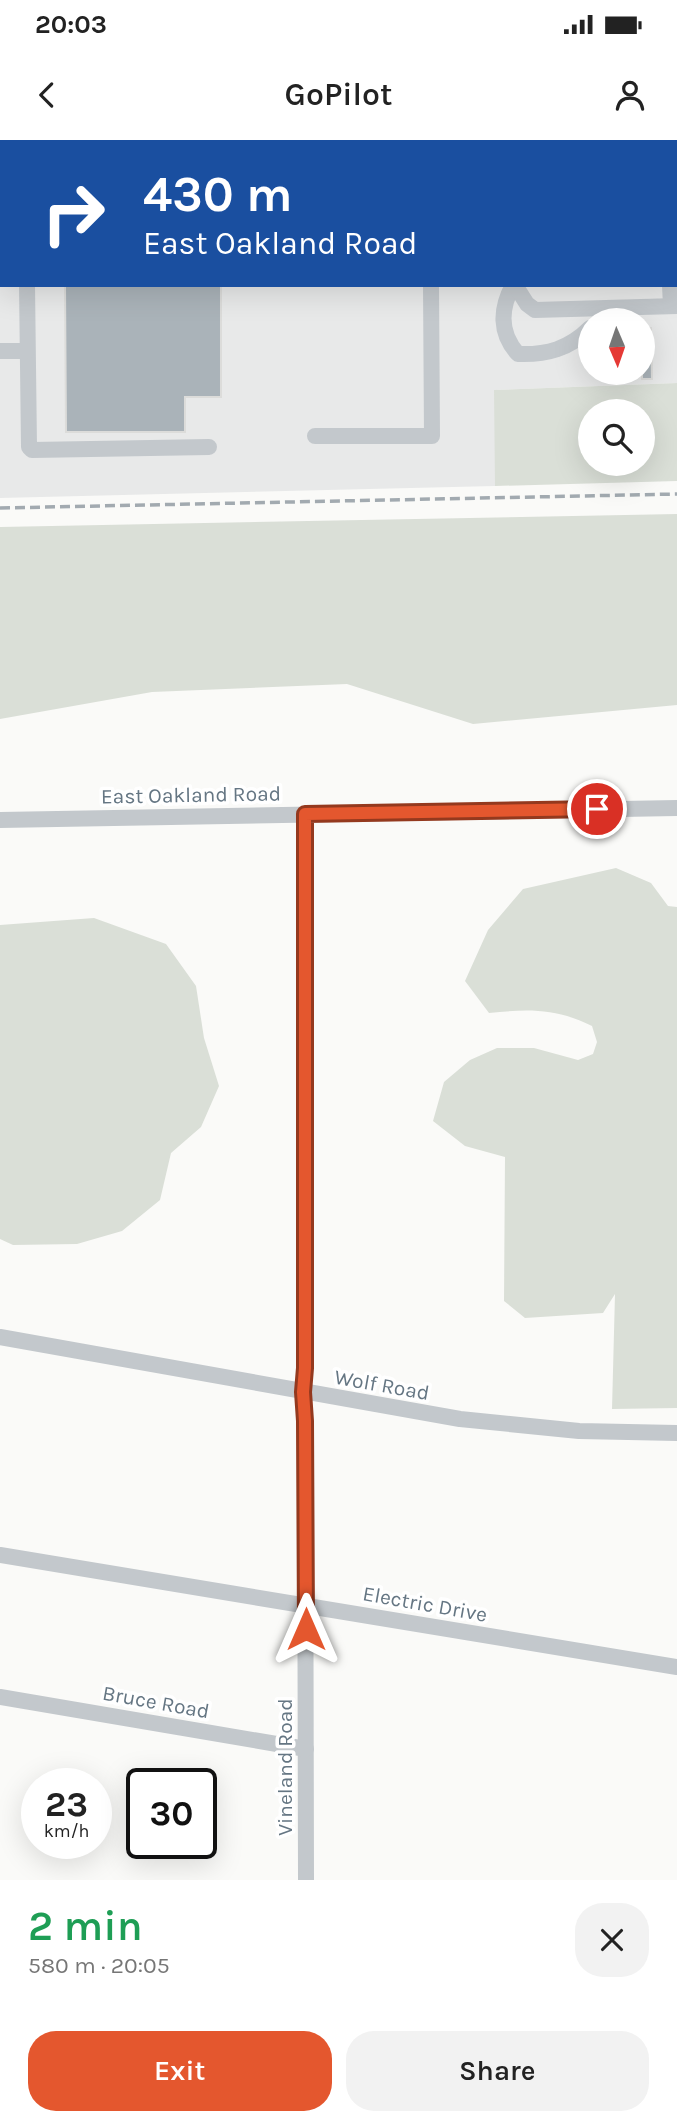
<!DOCTYPE html>
<html lang="en">
<head>
<meta charset="utf-8">
<style>
  :root { --surface:#fff; --page:#f2f2f2; --text:#222; --muted:#767676; --accent:#e4572e }
  body { margin:0; font-family:Karla,sans-serif; background:var(--page); color:var(--text); height:100vh; display:flex; flex-direction:column; font-size:26px; white-space:nowrap }
  * { box-sizing:border-box; margin:0 }
  p { font-size:23px; color:var(--muted) }
  .icon { flex:none; width:38px; height:38px; fill:none; stroke:currentColor; stroke-width:2; stroke-linecap:round; stroke-linejoin:round }
  .map { position:relative; height:1740px; overflow:hidden }
  .side { display:flex; flex-direction:column; background:var(--surface); flex:1 }
  .side>* { flex:none }
  .top-card { position:absolute; left:0px; top:0px; width:677px; height:147px; box-shadow:0 7px 28px #0002; background:#1a4fa0; color:#fff; overflow:hidden }
  .needle { width:46px; rotate:178deg }
  .fabs { position:absolute; left:578px; top:168px; display:grid; gap:14px }
  .fabs a { display:grid; place-items:center; width:77px; height:77px; border-radius:50%; background:var(--surface); box-shadow:0 7px 28px #0002; font-size:35px }
  .speed { position:absolute; left:21px; top:1628px; display:flex; gap:14px; font-size:35px; font-weight:700; text-align:center }
  .speed>* { display:grid; place-content:center; width:91px; height:91px; border-radius:50%; background:var(--surface); box-shadow:0 7px 28px #0002; line-height:1 }
  .speed small { font-size:18px; font-weight:400 }
  .speed .limit { border:4px solid #111; border-radius:10px; background:#fff; color:#111 }
  .pin { position:absolute; display:grid; place-items:center; width:60px; height:60px; color:#fff; margin:-30px; border:4px solid #fff; border-radius:50%; box-shadow:0 2px 7px #0007 }
  .me { position:absolute; width:77px; margin:-38px; rotate:0deg; stroke-linejoin:round; filter:drop-shadow(0 0 5px #0008) }
  .turn { display:flex; align-items:center; gap:24px; height:147px; padding:0 28px; font-size:32px }
  .turn .icon { width:91px; height:91px; stroke-width:2.5 }
  .turn b { display:block; font-size:49px; line-height:60px }
  .round { display:grid; place-items:center; flex:none; width:74px; height:74px; border-radius:28px; background:var(--page) }
  .headline { display:flex; align-items:center; justify-content:space-between; height:119px; padding:0 28px }
  h1 { font-size:42px; font-weight:600; line-height:52px; color:#1e9e55 }
  .button { display:flex; gap:14px; margin-top:auto; padding:14px 28px }
  .button a { flex:1; height:80px; border-radius:28px; background:var(--accent); color:#fff; font-size:28px; font-weight:600; line-height:80px; text-align:center }
  .button a+a { background:var(--page); color:var(--text) }
  .status { display:flex; justify-content:space-between; align-items:center; height:49px; padding:0 35px; background:var(--surface); direction:ltr }
  .status svg { height:19px; fill:currentColor }
  header { display:flex; justify-content:space-between; align-items:center; height:91px; padding:0 28px; background:var(--surface); font-size:32px; font-weight:600 }
  .map>svg:first-child { display:block }
  .built { fill:#e8e9e9; fill-rule:evenodd }
  .green { fill:#dadfd7; fill-rule:evenodd }
  .building { fill:#aab3b9; stroke:#dcdcda; stroke-width:2 }
  .lines { fill:none; stroke-linecap:round; stroke-linejoin:round }
  .minor { stroke:#c3c8cc; stroke-width:16 }
  .rail { stroke:#a2aab0; stroke-width:3.5; stroke-dasharray:10 5; stroke-linecap:butt }
  .route-casing { stroke:#94391e; stroke-width:18 }
  .route { stroke:#e4572e; stroke-width:12 }
  .labels { text-anchor:middle; stroke-width:7; stroke-linejoin:round; paint-order:stroke }
  .street-label { font-size:21px; fill:#657683; stroke:#fff }
</style>
</head>
<body>
<div class="status"><b>20:03</b><svg viewBox="0 0 49 12"><path d="M0 12V9h3v3zM5 12V6h3v6zM10 12V3h3v9zM15 12V0h3v12zM26 1h20v11H26zM47 4h2v5h-2z"/></svg></div>
<header><svg class="icon" aria-label="back" viewBox="0 0 24 24"><path d="M15 5l-7 7 7 7"/></svg>GoPilot<svg class="icon" aria-label="person" viewBox="0 0 24 24"><circle cx="12" cy="8" r="4"/><path d="M4 21q1-7 8-7t8 7"/></svg></header>
<div class="map">
<svg width="677" height="1740" viewBox="0 0 677 1740">
  <rect width="100%" height="100%" fill="#fafaf8"/>
  <path class="built" d="M0,0H677V243L495,250V346L0,358ZM2,2H676V145H2ZM590,180H642V233H590Z"/>
  <g class="green">
    <path d="M677,243V341L495,346L494,250ZM642,271V324H590V271Z"/>
    <path d="M677,374V565L473,584L347,544L152,552L0,579V387Z"/>
    <path d="M616,728L651,743L668,766L677,767V1268L612,1269L615,1154L603,1173L525,1178L504,1161L505,1017L465,1006L433,981L444,942L470,920L497,908H534L578,920L593,914L597,902L592,886C556,868 528,869 489,873L465,841L488,790L523,749Z"/>
    <path d="M94,778L166,804L196,846L204,898L219,946L201,987L171,1013L160,1060L122,1091L77,1104L13,1105L0,1099V785Z"/>
  </g>
  <g class="building">
    <path d="M65,145H221V257H185V292H66Z"/>
    <path d="M651,188L652,239H642V189Z"/>
  </g>
  <g class="lines">
    <g class="minor">
      <path d="M13,0V2"/>
      <path d="M167,0V2"/>
      <path d="M285,0V2"/>
      <path d="M430,0V2"/>
      <path d="M509,0L510,2"/>
      <path d="M657,0V2"/>
      <path d="M371,2V0"/>
      <path d="M0,70L2,71"/>
      <path d="M676,133H677"/>
      <path d="M27,145L29,307L32,310L209,307"/>
      <path d="M513,145C500,169 499,193 518,214C547,215 569,209 590,188"/>
      <path d="M515,145L527,164L535,170L677,166"/>
      <path d="M670,145L671,166"/>
      <path d="M0,211H27"/>
      <path d="M315,296H432L431,145"/>
      <path d="M305,674V1228L303,1252L305,1275L306,1740"/>
      <path d="M0,680L677,668"/>
      <path d="M0,1197L460,1279L579,1291L677,1293"/>
      <path d="M0,1415L677,1527"/>
      <path d="M0,1557L306,1609"/>
    </g>
    <path class="rail" d="M0,368L677,354"/>
  </g>
  <g class="lines">
    <defs>
      <path id="route" d="M306,1489L305,1281L303,1252L305,1228V674L597,669"/>
    </defs>
    <use href="#route" class="route-casing"/>
    <use href="#route" class="route"/>
  </g>
  <g class="labels">
    <g class="street-label">
      <text transform="translate(191 655) rotate(-1)" y="7">East Oakland Road</text>
      <text transform="translate(382 1245) rotate(10)" y="7">Wolf Road</text>
      <text transform="translate(425 1464) rotate(10)" y="7">Electric Drive</text>
      <text transform="translate(156 1562) rotate(10)" y="7">Bruce Road</text>
      <text transform="translate(285 1627) rotate(-90)" y="7">Vineland Road</text>
    </g>
  </g>
</svg>
<div class="fabs">
<a><svg class="needle" viewBox="-14 -14 28 28"><path d="M0-13l5 13h-10z" fill="#e53935"/><path d="M0 13l5-13h-10z" fill="#767676"/></svg></a>
<a><svg class="icon" aria-label="search" viewBox="0 0 24 24"><circle cx="10" cy="10" r="6"/><path d="M15 15l6 6"/></svg></a>
</div>
<div class="speed"><div>23<small>km/h</small></div><div class="limit">30</div></div>
<div class="pin" style="left:597px;top:669px;background:#d93025"><svg class="icon" aria-label="arrive" viewBox="0 0 24 24"><path d="M6 21V4h12l-3 4 3 4H6"/></svg></div>
<svg class="me" style="left:306px;top:1489px" viewBox="-20 -20 40 40"><path d="M0-17L14 15 0 8-14 15z" fill="#e4572e" stroke="#fff" stroke-width="4"/></svg>
<div class="top-card">
<div class="turn"><svg class="icon" aria-label="right" viewBox="0 0 24 24"><path d="M7 20v-9h11M14 6l5 5-5 5"/></svg><div><b>430 m</b>East Oakland Road</div></div>
</div>
</div>
<section class="side">
<div class="headline"><div><h1>2 min</h1><p>580 m · 20:05</p></div><a class="round"><svg class="icon" aria-label="close" viewBox="0 0 24 24"><path d="M6 6l12 12M18 6L6 18"/></svg></a></div>
<div class="button"><a>Exit</a><a>Share</a></div>
</section>
</body>
</html>
